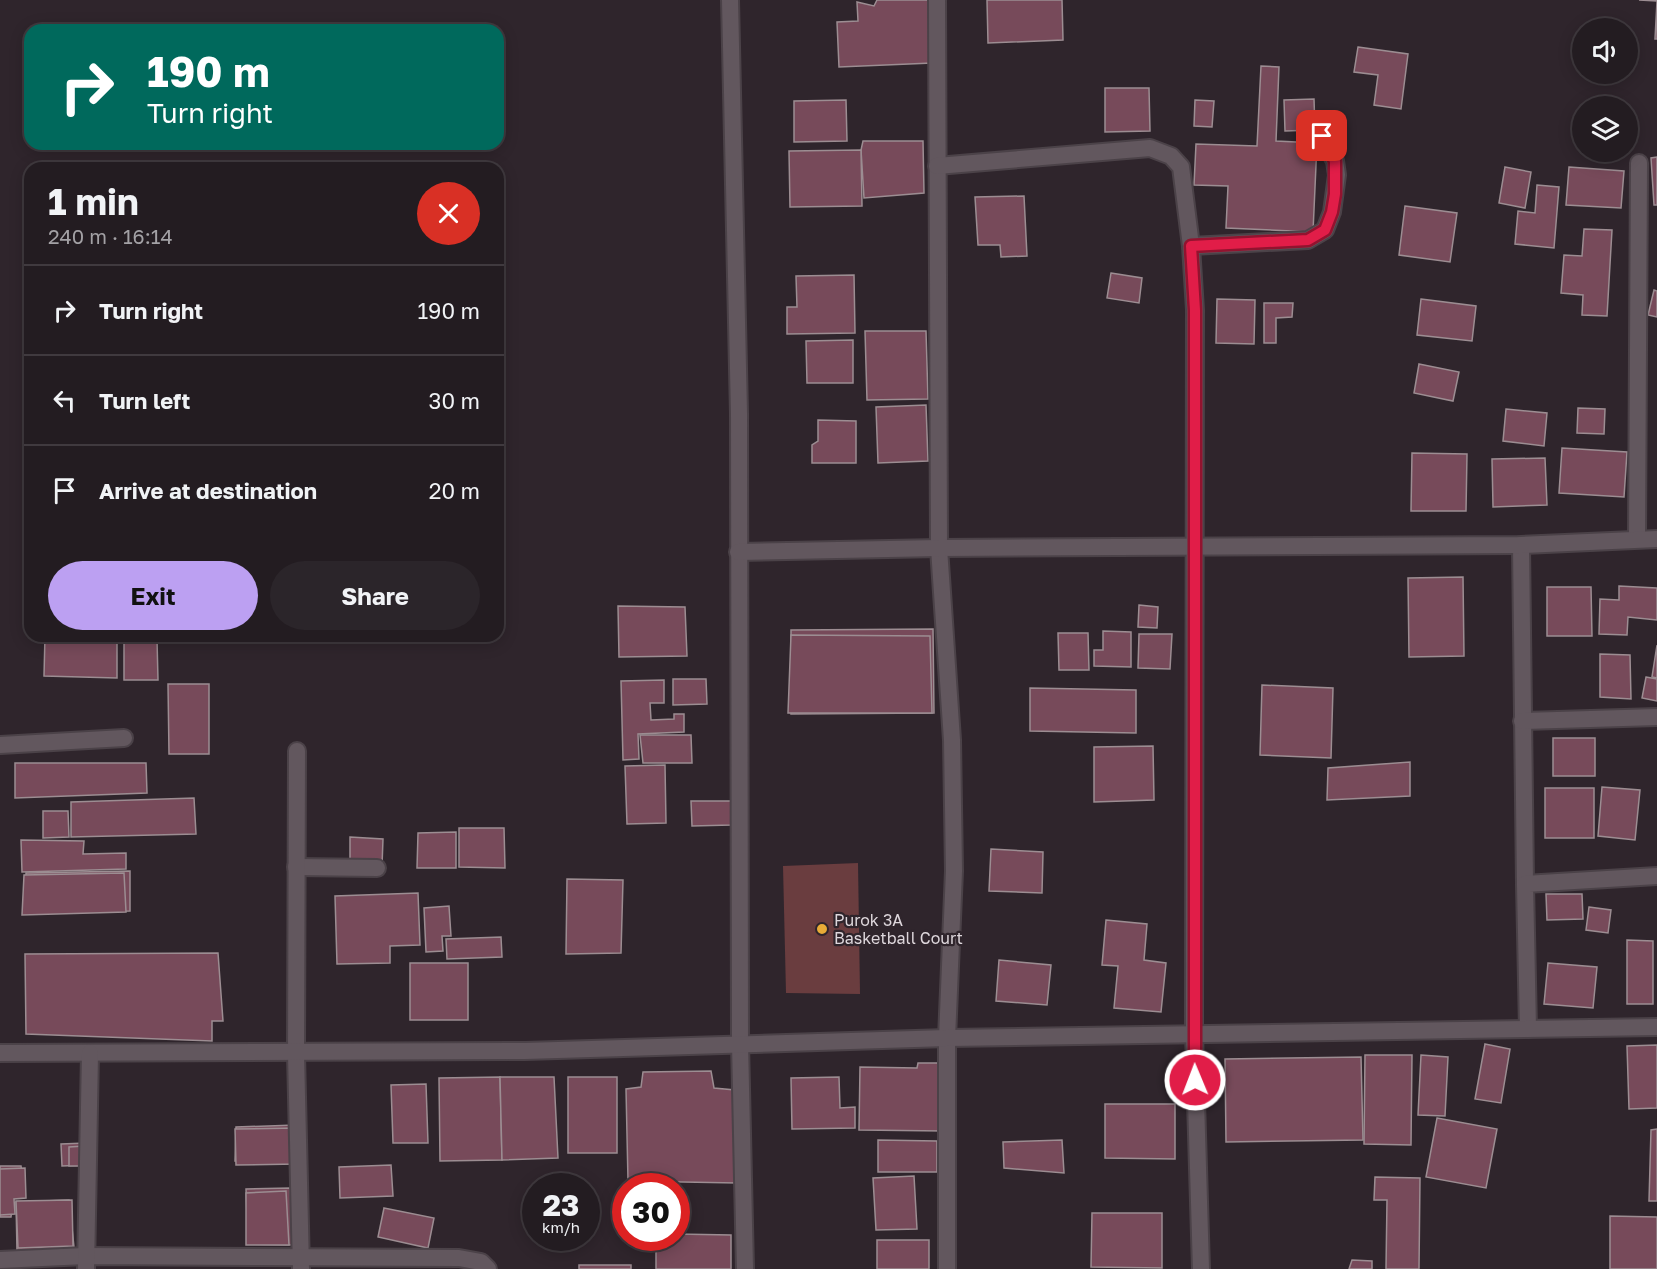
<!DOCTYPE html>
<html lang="en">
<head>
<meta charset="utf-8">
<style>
  :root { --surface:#231c21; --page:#2b252a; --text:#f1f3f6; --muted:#a3a1a5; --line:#403a3f; --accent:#bca0f2 }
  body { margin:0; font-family:"Golos Text",sans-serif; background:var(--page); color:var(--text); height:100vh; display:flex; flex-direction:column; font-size:22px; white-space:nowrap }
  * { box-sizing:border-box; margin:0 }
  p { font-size:20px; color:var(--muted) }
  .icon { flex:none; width:33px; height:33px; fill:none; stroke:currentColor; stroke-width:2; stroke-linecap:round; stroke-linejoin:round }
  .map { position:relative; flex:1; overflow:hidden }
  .details { position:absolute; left:24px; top:162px; width:480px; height:480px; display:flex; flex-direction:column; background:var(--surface); border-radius:18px; box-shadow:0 3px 15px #0003,0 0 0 2px var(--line) }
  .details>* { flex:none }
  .guide { position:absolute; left:24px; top:24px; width:480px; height:126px; border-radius:18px; box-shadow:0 3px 15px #0003,0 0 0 2px var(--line); background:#00695c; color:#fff; overflow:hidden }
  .buttons { position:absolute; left:1572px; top:18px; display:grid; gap:12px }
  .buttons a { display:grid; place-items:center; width:66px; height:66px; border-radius:50%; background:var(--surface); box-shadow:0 3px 15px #0003,0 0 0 2px var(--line); font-size:30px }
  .speed { position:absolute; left:522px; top:1173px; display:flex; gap:12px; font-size:30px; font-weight:700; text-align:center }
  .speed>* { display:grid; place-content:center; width:78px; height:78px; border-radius:50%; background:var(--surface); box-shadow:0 3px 15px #0003,0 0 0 2px var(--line); line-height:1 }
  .speed small { font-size:15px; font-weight:400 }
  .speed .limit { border:9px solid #d22; background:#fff; color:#111 }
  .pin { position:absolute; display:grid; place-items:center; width:51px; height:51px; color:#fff; margin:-26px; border-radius:12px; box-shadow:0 3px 9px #0006 }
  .me { position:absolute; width:66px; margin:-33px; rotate:359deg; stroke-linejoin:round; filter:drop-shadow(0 0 4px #0008) }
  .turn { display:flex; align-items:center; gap:21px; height:126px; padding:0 24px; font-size:27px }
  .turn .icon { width:78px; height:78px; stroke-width:2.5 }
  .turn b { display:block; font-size:42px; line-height:51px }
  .round { display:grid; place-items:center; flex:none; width:63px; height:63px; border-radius:32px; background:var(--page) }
  .summary { display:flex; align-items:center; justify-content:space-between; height:102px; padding:0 24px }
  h1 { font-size:36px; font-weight:700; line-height:45px }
  .cta { display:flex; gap:12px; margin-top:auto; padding:12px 24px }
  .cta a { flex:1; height:69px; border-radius:36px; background:var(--accent); color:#111; font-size:24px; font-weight:700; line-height:69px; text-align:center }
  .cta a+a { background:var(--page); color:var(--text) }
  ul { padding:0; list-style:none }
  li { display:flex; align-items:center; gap:18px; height:90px; padding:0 24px; border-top:2px solid var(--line) }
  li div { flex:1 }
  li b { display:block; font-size:22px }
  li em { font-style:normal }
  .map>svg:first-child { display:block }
  .green { fill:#6a3d3f }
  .building { fill:#774a5a; stroke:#9c8d92; stroke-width:1.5 }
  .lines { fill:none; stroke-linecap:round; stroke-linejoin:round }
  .service-casing { stroke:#4b4248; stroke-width:20 }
  .minor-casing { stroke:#4b4248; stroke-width:20 }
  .service { stroke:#62575e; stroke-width:16 }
  .minor { stroke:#62575e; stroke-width:16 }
  .route-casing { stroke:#92132f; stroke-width:15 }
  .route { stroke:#e11d48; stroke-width:10 }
  .poi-dot { fill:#e8ab37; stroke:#2f252c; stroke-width:2 }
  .labels { text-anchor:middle; stroke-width:4.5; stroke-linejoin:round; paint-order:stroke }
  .poi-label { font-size:16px; fill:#ded7dc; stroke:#2f252c; text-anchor:start }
</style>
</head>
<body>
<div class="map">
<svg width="1657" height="1269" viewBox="0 0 1657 1269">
  <rect width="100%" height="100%" fill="#2f252c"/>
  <path class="green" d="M858,863L860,994L786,993L783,866Z"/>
  <g class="building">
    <path d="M877,0H929L932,63L839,67L837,22L858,21L857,2L874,6Z"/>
    <path d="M987,0H1062L1063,40L988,43Z"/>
    <path d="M1639,0H1657V39H1655L1657,1Z"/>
    <path d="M1358,47L1408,54L1401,109L1374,105L1378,75L1354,72Z"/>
    <path d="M1261,66L1279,67L1276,141L1317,143L1313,232L1226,228L1228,186L1194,185L1196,144L1257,146Z"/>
    <path d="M1105,88H1149L1150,131L1105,132Z"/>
    <path d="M1314,99L1315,130L1285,131L1284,100Z"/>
    <path d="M846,100L847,141L794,142V101Z"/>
    <path d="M1195,100L1214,101L1212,127L1194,126Z"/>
    <path d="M863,141H923L924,193L864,198L861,150Z"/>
    <path d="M861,150L862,206L790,207L789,151Z"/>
    <path d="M1657,157V205H1654L1651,158Z"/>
    <path d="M1505,167L1531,172L1525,208L1499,203Z"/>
    <path d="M1569,167L1624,171L1621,208L1566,205Z"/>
    <path d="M1537,185L1559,187L1554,248L1515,244L1518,211L1535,213Z"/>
    <path d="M1024,196L1027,256L1001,257L1000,245H978L975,197Z"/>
    <path d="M1405,206L1457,213L1450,262L1399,255Z"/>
    <path d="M1584,229L1612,230L1607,316L1582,315L1583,295L1561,293L1564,255L1582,256Z"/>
    <path d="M1111,273L1142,278L1139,303L1107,298Z"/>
    <path d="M854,275L855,333L787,334V307H797L796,276Z"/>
    <path d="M1654,290L1657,291V317L1648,315Z"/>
    <path d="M1217,299L1255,300L1254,344L1216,343Z"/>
    <path d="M1421,299L1476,306L1472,341L1417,335Z"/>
    <path d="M1264,303H1293L1292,317L1276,318V343H1264Z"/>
    <path d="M865,331H926L928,399L867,400Z"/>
    <path d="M853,340V383H807L806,341Z"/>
    <path d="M1419,364L1459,372L1453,401L1414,393Z"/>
    <path d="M926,405L928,461L878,463L876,407Z"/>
    <path d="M1578,408L1605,409L1604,434L1577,433Z"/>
    <path d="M1506,409L1547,413L1544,446L1503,441Z"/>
    <path d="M818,420L856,421V463H812V445L818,441Z"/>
    <path d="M1562,448L1627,452L1624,497L1559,493Z"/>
    <path d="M1412,453L1467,454L1466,511H1411Z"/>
    <path d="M1545,458L1547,505L1493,507L1492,459Z"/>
    <path d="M1463,577L1464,656L1409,657L1408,578Z"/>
    <path d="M1619,586L1657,588V620L1628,617L1627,635L1599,634L1600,599L1619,600Z"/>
    <path d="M1547,587H1591L1592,636H1547Z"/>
    <path d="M1139,605L1158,607L1157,628L1138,627Z"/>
    <path d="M618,606L685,607L687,656L619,657Z"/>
    <path d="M933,629L934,713L791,714V630Z"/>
    <path d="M1103,631L1131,632V667L1094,666V650H1103Z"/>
    <path d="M1058,633H1088L1089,670H1059Z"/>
    <path d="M1139,634H1172L1170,669L1138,668Z"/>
    <path d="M791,635L930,636L932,713H788Z"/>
    <path d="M45,636H117V678L44,676Z"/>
    <path d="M157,639L158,680H124V640Z"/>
    <path d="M1657,645V678L1652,677Z"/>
    <path d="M1600,654L1630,655L1631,699L1600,697Z"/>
    <path d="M1646,677L1657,679V701L1642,698Z"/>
    <path d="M673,679H706L707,704L673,705Z"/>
    <path d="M664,680V703H650L651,720L674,719V714H684V732L638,734L639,759L623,760L621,681Z"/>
    <path d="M168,684H209V754H169Z"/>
    <path d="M1262,685L1333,688L1331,758L1260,755Z"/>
    <path d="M1030,688L1136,690V733L1030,731Z"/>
    <path d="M640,735H691L692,763H643Z"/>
    <rect x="1553" y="738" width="42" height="38"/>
    <path d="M1153,746L1154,800L1094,802V747Z"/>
    <path d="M1410,762V796L1327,800L1328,768Z"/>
    <path d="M15,763H146L147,793L15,798Z"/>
    <path d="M665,765L666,823L627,824L625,766Z"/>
    <path d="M1602,787L1640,790L1635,840L1598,836Z"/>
    <rect x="1545" y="788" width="49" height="50"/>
    <path d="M194,798L196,834L71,837V802Z"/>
    <path d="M691,801H731V825L692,826Z"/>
    <path d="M43,811H68L69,837L43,838Z"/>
    <path d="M459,828H504L505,868L459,867Z"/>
    <path d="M456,832V868H417L418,833Z"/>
    <path d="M350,837L383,839L382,866L350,865Z"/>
    <path d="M21,840L84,841L83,854L126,853V869L22,872Z"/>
    <path d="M991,849L1043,852L1042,893L989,891Z"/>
    <path d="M130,871V911L27,912L26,873Z"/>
    <path d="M124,873L126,912L22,915L24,875Z"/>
    <path d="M567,879L623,880L621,953L566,954Z"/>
    <path d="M418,893L420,945L390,946V963L337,964L335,896Z"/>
    <path d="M1546,894H1582L1583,919L1547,920Z"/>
    <path d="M449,906L451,936H442L443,951L426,952L424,908Z"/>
    <path d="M1589,907L1611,910L1608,933L1586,930Z"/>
    <path d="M1106,920L1147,924L1144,960L1166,963L1161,1012L1114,1008L1118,966L1102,965Z"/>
    <path d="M501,937L502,957L447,959L446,939Z"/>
    <path d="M1627,940L1653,941V1004H1627Z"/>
    <path d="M218,953L223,1021H212V1041L26,1034L25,954Z"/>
    <path d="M999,960L1051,965L1047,1005L996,1001Z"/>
    <rect x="410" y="963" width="58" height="57"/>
    <path d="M1548,963L1597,967L1593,1008L1544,1004Z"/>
    <path d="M1485,1044L1510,1049L1501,1103L1475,1099Z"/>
    <path d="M1657,1045V1108L1629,1109L1627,1046Z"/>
    <path d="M1365,1055H1412L1411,1145L1364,1144Z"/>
    <path d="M1421,1055L1448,1057L1445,1116L1418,1115Z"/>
    <path d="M1361,1057L1363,1140L1226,1142L1225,1059Z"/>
    <path d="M918,1063H945L944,1131L859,1130L860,1067L917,1068Z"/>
    <path d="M711,1071L714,1088L735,1090L737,1183L628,1181L626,1089L641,1087L643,1072Z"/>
    <path d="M500,1077L502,1160L440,1161L439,1078Z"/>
    <path d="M500,1077H554L558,1158L502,1160Z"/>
    <rect x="568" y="1077" width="49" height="76"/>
    <path d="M839,1077L840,1108L855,1107V1128L792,1129L791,1078Z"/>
    <path d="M426,1084L428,1143H393L391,1085Z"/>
    <path d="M1105,1104H1175V1159L1105,1158Z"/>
    <path d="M1437,1118L1497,1129L1486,1188L1426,1177Z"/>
    <path d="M295,1125L297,1161H235L236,1127Z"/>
    <path d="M297,1128V1164L236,1165L235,1129Z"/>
    <path d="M1657,1129V1201H1649L1651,1130Z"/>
    <path d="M878,1140L937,1141V1172H878Z"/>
    <path d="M1062,1140L1064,1173L1004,1168L1003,1142Z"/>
    <path d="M86,1143L87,1165L62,1166L61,1144Z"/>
    <path d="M84,1146L86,1166H69V1147Z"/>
    <path d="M391,1165L393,1196L340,1198L339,1167Z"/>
    <path d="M0,1166H21L25,1196L13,1197L11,1217H0Z"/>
    <path d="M25,1168L26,1198L14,1199L15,1214L0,1215V1169Z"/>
    <path d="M914,1176L917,1229L876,1230L873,1178Z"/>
    <path d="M1375,1177L1420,1178L1419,1269H1386L1387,1200H1374Z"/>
    <path d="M290,1188L295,1245L248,1244L246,1189Z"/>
    <path d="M286,1191L289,1245H246V1193Z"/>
    <path d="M69,1200L74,1247L17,1251L16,1202Z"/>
    <path d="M72,1200L73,1246L18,1248L16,1201Z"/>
    <path d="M384,1208L434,1218L428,1248L378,1237Z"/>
    <path d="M1092,1213H1162V1268L1091,1267Z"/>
    <path d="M1610,1216L1657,1217V1269H1610Z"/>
    <path d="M676,1234L731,1235V1269H656V1238H676Z"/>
    <rect x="877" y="1240" width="52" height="29"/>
    <path d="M1352,1260L1372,1261V1269H1349Z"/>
    <rect x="579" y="1265" width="52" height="4"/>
  </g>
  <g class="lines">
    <defs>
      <path id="service" d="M296,867L377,868"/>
      <g id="minor">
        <path d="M730,0L739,414L740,1043L745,1269"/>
        <path d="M937,0L939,548L952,740L954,871L947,1038V1269"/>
        <path d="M937,166L1150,148L1171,156L1181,167L1191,246L1195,310L1194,1033L1201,1269"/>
        <path d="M1191,246L1308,240L1325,230L1332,212L1337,175L1335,161L1321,136"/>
        <path d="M1637,539L1639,163"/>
        <path d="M1521,545L1525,884"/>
        <path d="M738,552L939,548L1521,545L1657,539"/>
        <path d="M1522,721L1657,717"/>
        <path d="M0,745L124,738"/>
        <path d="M297,751L296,1054L301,1269"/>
        <path d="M1528,1029L1525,884L1657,876"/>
        <path d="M0,1053L525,1051L947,1038L1657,1027"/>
        <path d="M0,1260L85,1256L459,1258L481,1262L488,1269"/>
        <path d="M86,1269L90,1053"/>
      </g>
    </defs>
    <use href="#service" class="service-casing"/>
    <use href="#minor" class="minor-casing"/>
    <use href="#service" class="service"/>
    <use href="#minor" class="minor"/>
  </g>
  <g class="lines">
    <defs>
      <path id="route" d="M1195,1080V310L1191,246L1308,240L1325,230L1332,212L1335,194V161L1322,136"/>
    </defs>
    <use href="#route" class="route-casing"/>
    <use href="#route" class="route"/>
  </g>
  <circle class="poi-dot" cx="822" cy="929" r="6"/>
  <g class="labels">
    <g class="poi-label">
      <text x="834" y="926">Purok 3A<tspan x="834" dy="18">Basketball Court</tspan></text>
    </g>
  </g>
</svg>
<div class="buttons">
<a><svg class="icon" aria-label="sound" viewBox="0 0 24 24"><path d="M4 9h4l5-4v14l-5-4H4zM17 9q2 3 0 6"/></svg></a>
<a><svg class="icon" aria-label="layers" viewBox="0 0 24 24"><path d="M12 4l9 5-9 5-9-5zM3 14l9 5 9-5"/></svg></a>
</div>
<div class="speed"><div>23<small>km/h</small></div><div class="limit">30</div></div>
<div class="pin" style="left:1322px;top:136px;background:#d93025"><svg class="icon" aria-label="arrive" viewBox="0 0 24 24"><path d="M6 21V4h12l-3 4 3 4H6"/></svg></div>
<svg class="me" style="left:1195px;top:1080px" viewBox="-20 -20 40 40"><circle r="17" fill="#e11d48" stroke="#fff" stroke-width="3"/><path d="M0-11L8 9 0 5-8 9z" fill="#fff"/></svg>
<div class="guide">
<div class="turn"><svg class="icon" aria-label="right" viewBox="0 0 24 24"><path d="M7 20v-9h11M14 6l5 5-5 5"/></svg><div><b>190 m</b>Turn right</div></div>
</div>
<section class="details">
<div class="summary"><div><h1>1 min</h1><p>240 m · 16:14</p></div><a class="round" style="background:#d93025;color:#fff"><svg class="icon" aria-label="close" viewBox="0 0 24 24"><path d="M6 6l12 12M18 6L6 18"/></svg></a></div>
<ul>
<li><svg class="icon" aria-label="right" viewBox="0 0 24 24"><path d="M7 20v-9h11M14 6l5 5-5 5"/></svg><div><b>Turn right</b></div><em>190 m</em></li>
<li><svg class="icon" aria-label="left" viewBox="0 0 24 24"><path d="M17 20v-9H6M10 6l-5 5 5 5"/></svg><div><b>Turn left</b></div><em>30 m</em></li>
<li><svg class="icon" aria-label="arrive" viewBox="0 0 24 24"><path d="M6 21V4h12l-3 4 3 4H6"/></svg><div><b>Arrive at destination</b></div><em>20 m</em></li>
</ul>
<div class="cta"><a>Exit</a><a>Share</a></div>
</section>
</div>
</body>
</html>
